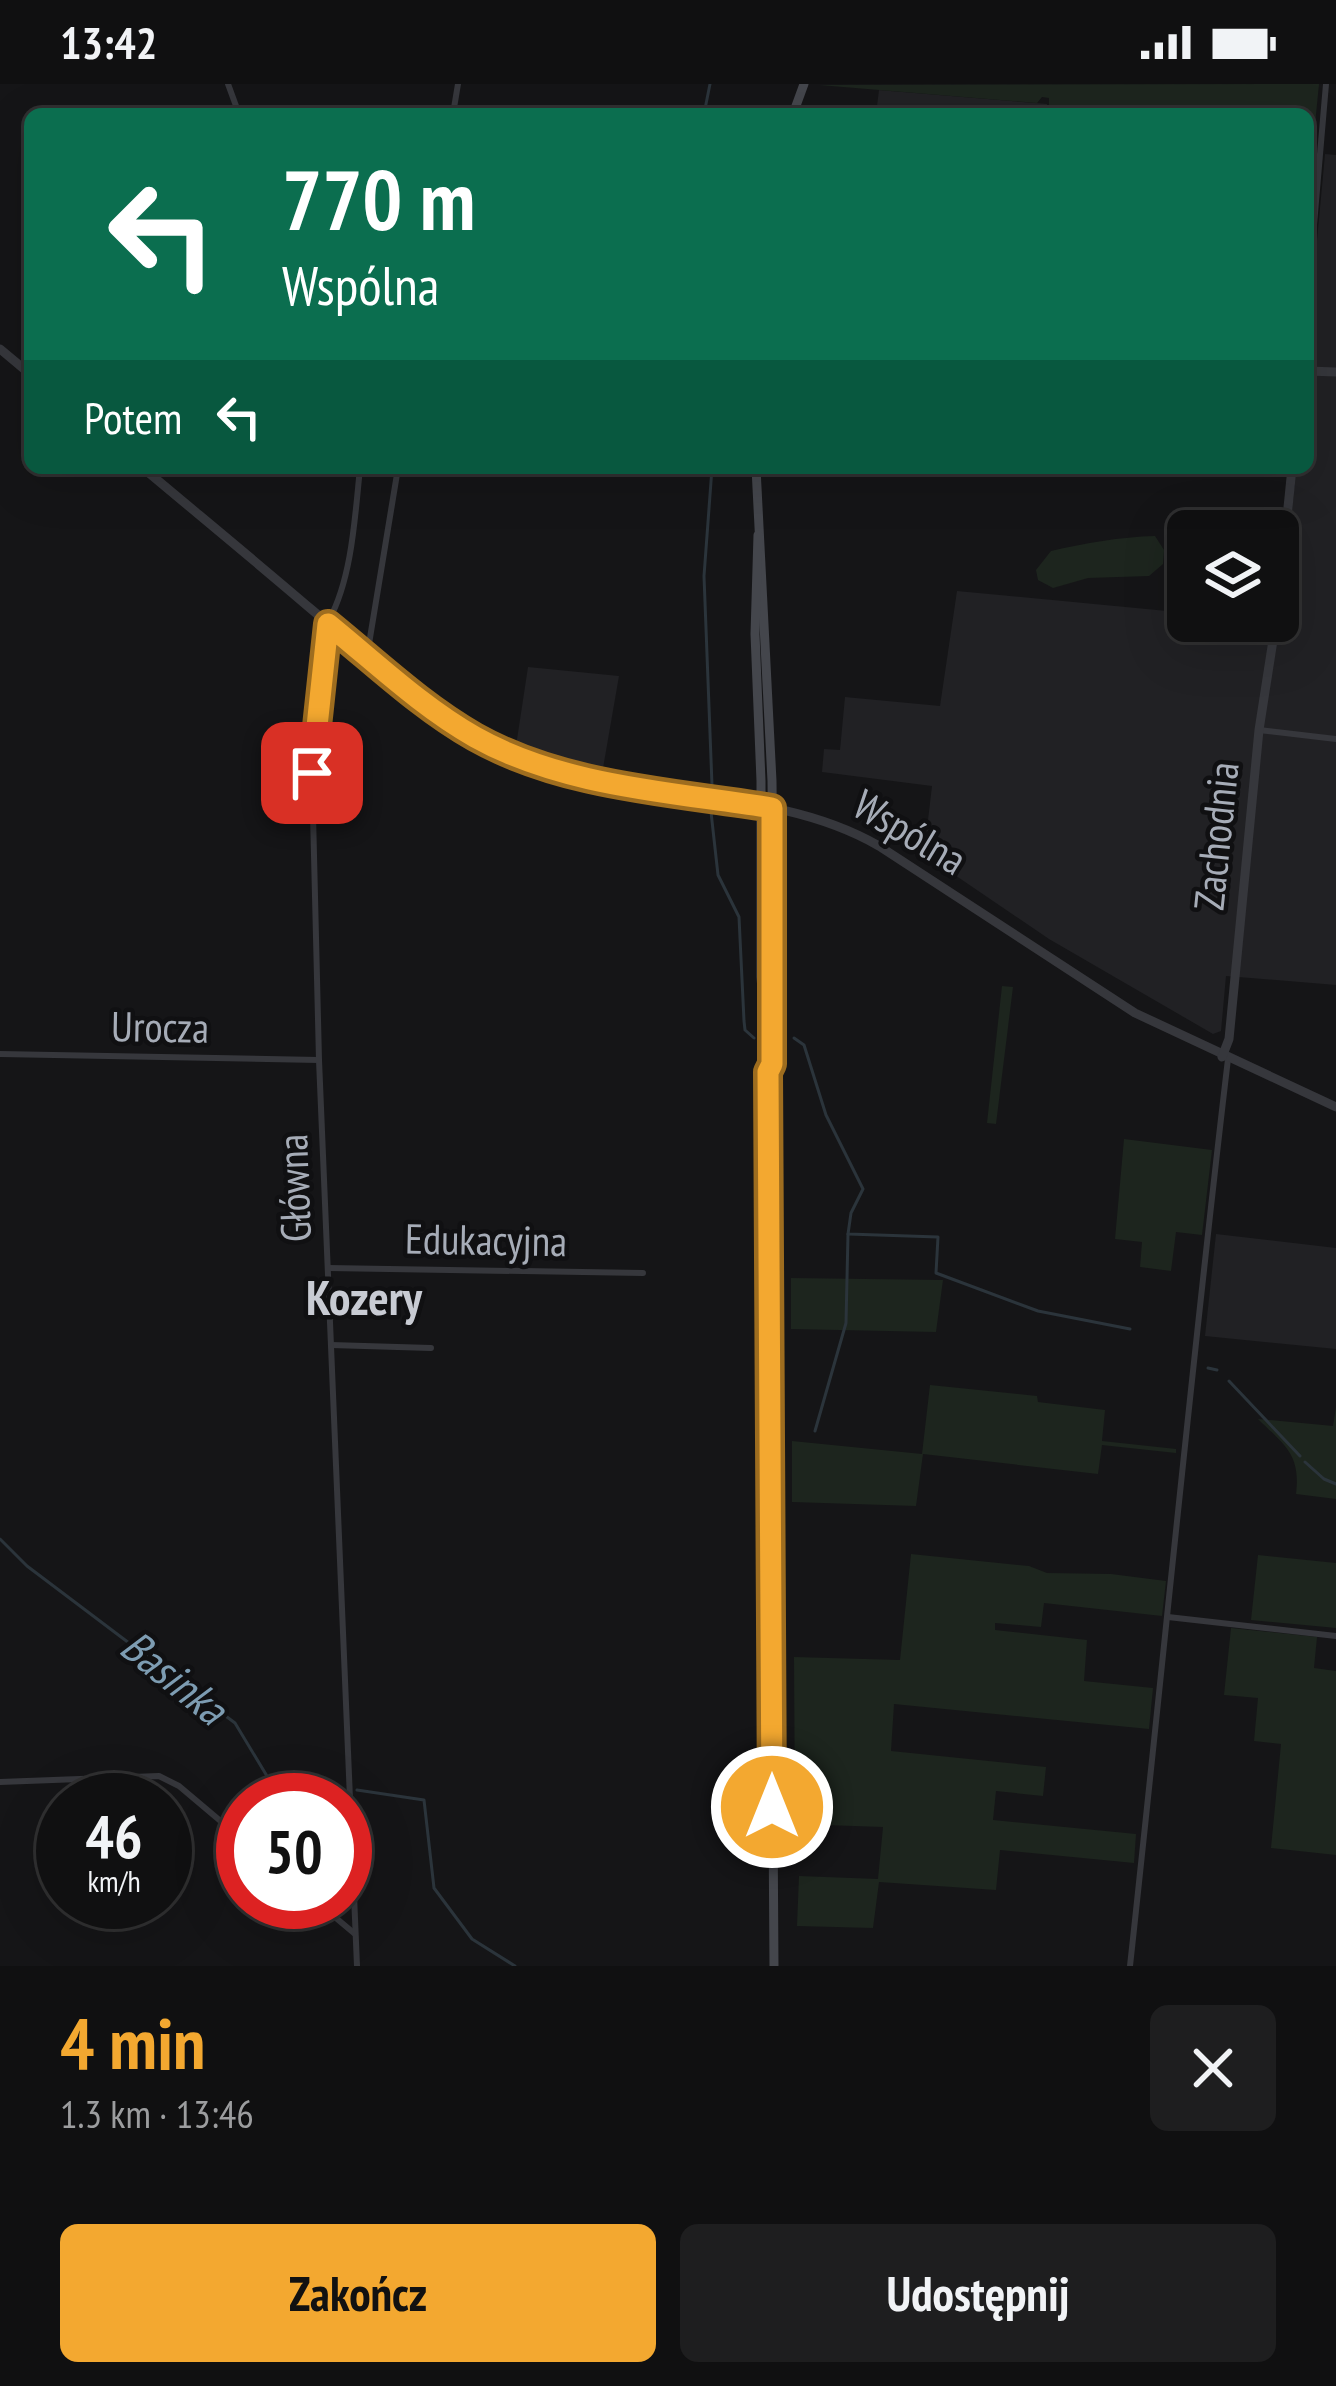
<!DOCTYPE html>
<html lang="pl">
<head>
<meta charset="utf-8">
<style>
  :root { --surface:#101011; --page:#1e1e1f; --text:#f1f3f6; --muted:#9c9d9f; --line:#303031; --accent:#f3a830 }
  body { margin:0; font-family:"PT Sans Narrow",sans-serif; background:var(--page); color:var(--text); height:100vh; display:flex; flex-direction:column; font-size:45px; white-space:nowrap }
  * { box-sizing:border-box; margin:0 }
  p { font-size:39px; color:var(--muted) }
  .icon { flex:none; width:66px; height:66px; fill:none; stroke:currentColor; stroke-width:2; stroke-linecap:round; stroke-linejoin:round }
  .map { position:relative; height:1882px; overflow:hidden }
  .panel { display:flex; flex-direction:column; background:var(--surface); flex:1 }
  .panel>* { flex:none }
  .hud { position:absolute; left:24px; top:24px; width:1290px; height:366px; border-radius:18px; box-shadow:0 12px 48px #0002,0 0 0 3px var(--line); background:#0b6e4f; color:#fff; overflow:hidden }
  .buttons { position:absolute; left:1167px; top:426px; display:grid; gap:24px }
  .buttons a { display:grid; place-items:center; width:132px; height:132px; border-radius:18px; background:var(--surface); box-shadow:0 12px 48px #0002,0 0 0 3px var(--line); font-size:60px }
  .speed { position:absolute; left:36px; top:1689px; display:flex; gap:24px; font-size:60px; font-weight:700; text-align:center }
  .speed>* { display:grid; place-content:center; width:156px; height:156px; border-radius:50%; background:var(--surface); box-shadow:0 12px 48px #0002,0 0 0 3px var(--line); line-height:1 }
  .speed small { font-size:30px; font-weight:400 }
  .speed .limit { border:18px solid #d22; background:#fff; color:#111 }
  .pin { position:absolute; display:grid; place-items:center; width:102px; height:102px; color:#fff; margin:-51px; border-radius:24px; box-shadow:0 6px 18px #0006 }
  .me { position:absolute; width:132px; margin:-66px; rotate:0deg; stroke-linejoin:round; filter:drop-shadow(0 0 9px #0008) }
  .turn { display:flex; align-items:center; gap:42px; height:252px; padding:0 60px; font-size:54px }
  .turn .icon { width:156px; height:156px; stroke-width:2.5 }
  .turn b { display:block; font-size:84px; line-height:102px }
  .then { display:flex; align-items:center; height:114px; padding:0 60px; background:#0003; gap:24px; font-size:45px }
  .round { display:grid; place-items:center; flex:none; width:126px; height:126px; border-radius:18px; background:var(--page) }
  .overview { display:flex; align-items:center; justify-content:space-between; height:204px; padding:0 60px }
  h1 { font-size:72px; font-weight:700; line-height:90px; color:var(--accent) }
  .primary-button { display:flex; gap:24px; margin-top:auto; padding:24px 60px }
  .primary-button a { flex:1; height:138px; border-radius:18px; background:var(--accent); color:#111; font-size:48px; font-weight:700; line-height:138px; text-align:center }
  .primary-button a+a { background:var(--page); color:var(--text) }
  .status { display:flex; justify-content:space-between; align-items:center; height:84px; padding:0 60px; background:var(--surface); direction:ltr }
  .status svg { height:33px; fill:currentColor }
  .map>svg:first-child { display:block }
  .built { fill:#212124 }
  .green { fill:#1d251e }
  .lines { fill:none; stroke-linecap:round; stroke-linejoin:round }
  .stream { stroke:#2b343b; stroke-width:3 }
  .minor { stroke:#36373c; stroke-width:6 }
  .tertiary { stroke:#36373c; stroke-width:9 }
  .secondary { stroke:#44464c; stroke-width:9 }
  .route-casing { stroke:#9e6d1f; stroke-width:30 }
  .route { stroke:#f3a830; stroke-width:21 }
  .labels { text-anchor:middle; stroke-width:9; stroke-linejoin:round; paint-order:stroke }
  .street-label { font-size:42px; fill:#a6acb7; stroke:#101012 }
  .water-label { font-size:45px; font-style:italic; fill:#7d9cb2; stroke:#101012 }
  .quarter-label { font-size:48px; font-weight:bold; fill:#c8cbd3; stroke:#101012 }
</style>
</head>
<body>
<div class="status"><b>13:42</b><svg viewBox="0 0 49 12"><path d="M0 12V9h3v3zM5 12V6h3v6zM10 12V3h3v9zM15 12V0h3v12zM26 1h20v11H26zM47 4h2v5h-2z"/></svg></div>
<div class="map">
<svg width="1336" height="1882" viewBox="0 0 1336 1882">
  <rect width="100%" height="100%" fill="#151517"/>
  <g class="built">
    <path d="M879,6L1047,20L1046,30H876Z"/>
    <path d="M1325,70L1336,71V901L1226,892L1221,947L1213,950L1049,855L924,770L932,702L822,688L824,665L840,666L845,613L940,622L957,507L1188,529V537H1282L1296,384H1308V254Z"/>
    <path d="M528,583L619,592L602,690L541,674L516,662Z"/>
    <path d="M1216,1150L1336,1164V1265L1205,1252Z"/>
  </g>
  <g class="green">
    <path d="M1319,0L1308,112V30H1049V14L1042,13L1037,19L819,1Z"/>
    <path d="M1155,452L1164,466L1163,480L1149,492L1088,494L1053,504L1038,496L1036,486L1051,467C1086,459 1119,453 1155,452Z"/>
    <path d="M1002,902L1013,903L996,1040L987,1039Z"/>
    <path d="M1124,1055L1212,1066L1202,1151L1176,1148L1171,1187L1140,1183L1142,1158L1115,1155Z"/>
    <path d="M791,1194L943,1196L936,1248L791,1245Z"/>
    <path d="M930,1301L1037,1312L1038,1318L1105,1326L1102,1357L1176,1365V1369L1102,1361L1098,1390L923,1370L916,1422L792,1418V1357L922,1370Z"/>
    <path d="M1336,1323V1415L1296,1410C1301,1370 1284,1361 1258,1335L1333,1342Z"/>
    <path d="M911,1470L1029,1482L1047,1489L1111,1490L1166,1497L1162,1532L1044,1519L1041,1543L995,1539V1546L1087,1556L1084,1597L1153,1604L1149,1645L894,1620L891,1667L1046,1683L1043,1712L996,1707L993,1736L1136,1750L1134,1779L1000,1766L996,1806L879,1798L873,1844L797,1842L799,1792L878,1795L883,1743L795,1740L794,1573L900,1576Z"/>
    <path d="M1258,1471L1336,1479V1544L1251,1536Z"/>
    <path d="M1231,1544L1317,1553L1314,1584L1336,1587V1771L1271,1764L1281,1660L1254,1657L1258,1614L1224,1611Z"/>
  </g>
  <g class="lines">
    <g class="stream">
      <path d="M704,30L710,0"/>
      <path d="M712,701L704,492L712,384"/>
      <path d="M711,728L718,791L739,833L744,937L745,946L754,954"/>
      <path d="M794,954L804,961L826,1031L863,1105L851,1129L848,1150L938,1153L936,1189L1038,1227L1130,1245"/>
      <path d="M1208,1284L1217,1286"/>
      <path d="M1229,1297L1300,1372"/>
      <path d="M815,1347L846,1239L848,1150"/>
      <path d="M1305,1378L1324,1395L1336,1400"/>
      <path d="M0,1455L27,1482L235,1639L276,1707L342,1706"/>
      <path d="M357,1706L424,1716L434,1804L472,1855L515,1882"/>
    </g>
    <g class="minor">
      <path d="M228,0L239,30"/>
      <path d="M453,30L458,0"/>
      <path d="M1308,211L1326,0"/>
      <path d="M367,572L398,384"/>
      <path d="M1259,646L1336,655"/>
      <path d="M0,970L319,976"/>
      <path d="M328,1184L643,1189"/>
      <path d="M331,1261L431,1264"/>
      <path d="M1168,1533L1336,1552"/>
      <path d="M0,1698L159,1692L179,1702L243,1756"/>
      <path d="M317,1818L355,1850"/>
      <path d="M357,1882L319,976L312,689L329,536C352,494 355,432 360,384"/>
      <path d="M1130,1882C1163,1580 1192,1277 1228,975"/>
    </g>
    <g class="tertiary">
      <path d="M0,265L30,290"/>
      <path d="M1308,287L1336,288"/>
      <path d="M143,384C199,431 255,477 311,525C380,583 448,649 535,680C646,720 775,702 879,762L1135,929L1336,1023"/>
      <path d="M1278,522L1292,384"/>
      <path d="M1222,973L1229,955L1259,646L1276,537"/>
    </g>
    <g class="secondary">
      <path d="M793,30L804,0"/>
      <path d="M756,384L772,697L774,894L768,988"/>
      <path d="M758,451L755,550L761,697V893L768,988L774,1882"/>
    </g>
  </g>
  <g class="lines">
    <defs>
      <path id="route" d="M312,689L328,540C376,579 422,623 475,653C564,703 674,708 772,724V980L768,988L772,1723"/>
    </defs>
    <use href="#route" class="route-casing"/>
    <use href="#route" class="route"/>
  </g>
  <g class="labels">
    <g class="street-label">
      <text transform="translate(910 748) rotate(31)" y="15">Wspólna</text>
      <text transform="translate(1216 752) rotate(-84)" y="15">Zachodnia</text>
      <text transform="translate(160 943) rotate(1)" y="15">Urocza</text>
      <text transform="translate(294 1104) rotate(-92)" y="15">Główna</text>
      <text transform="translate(486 1156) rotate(1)" y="15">Edukacyjna</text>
    </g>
    <g class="water-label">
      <text transform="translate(174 1593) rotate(39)" y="16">Basinka</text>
    </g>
    <g class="quarter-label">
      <text x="364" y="1231">Kozery</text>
    </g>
  </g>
</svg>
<div class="buttons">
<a><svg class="icon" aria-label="layers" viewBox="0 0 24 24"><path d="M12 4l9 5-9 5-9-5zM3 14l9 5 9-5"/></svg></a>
</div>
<div class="speed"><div>46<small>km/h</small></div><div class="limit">50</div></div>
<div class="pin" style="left:312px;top:689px;background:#d93025"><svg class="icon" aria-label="arrive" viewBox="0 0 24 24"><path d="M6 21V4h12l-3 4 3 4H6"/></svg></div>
<svg class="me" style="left:772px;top:1723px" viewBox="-20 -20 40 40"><circle r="17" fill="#f3a830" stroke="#fff" stroke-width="3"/><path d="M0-11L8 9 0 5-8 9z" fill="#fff"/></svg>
<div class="hud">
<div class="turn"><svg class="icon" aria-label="left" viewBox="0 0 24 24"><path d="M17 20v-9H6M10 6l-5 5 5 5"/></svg><div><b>770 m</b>Wspólna</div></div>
<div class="then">Potem<svg class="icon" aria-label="left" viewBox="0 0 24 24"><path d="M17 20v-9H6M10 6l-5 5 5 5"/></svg></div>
</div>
</div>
<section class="panel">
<div class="overview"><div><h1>4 min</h1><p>1.3 km · 13:46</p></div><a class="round"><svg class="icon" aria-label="close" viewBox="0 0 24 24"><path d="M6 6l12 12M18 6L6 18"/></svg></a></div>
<div class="primary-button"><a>Zakończ</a><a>Udostępnij</a></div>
</section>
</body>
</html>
